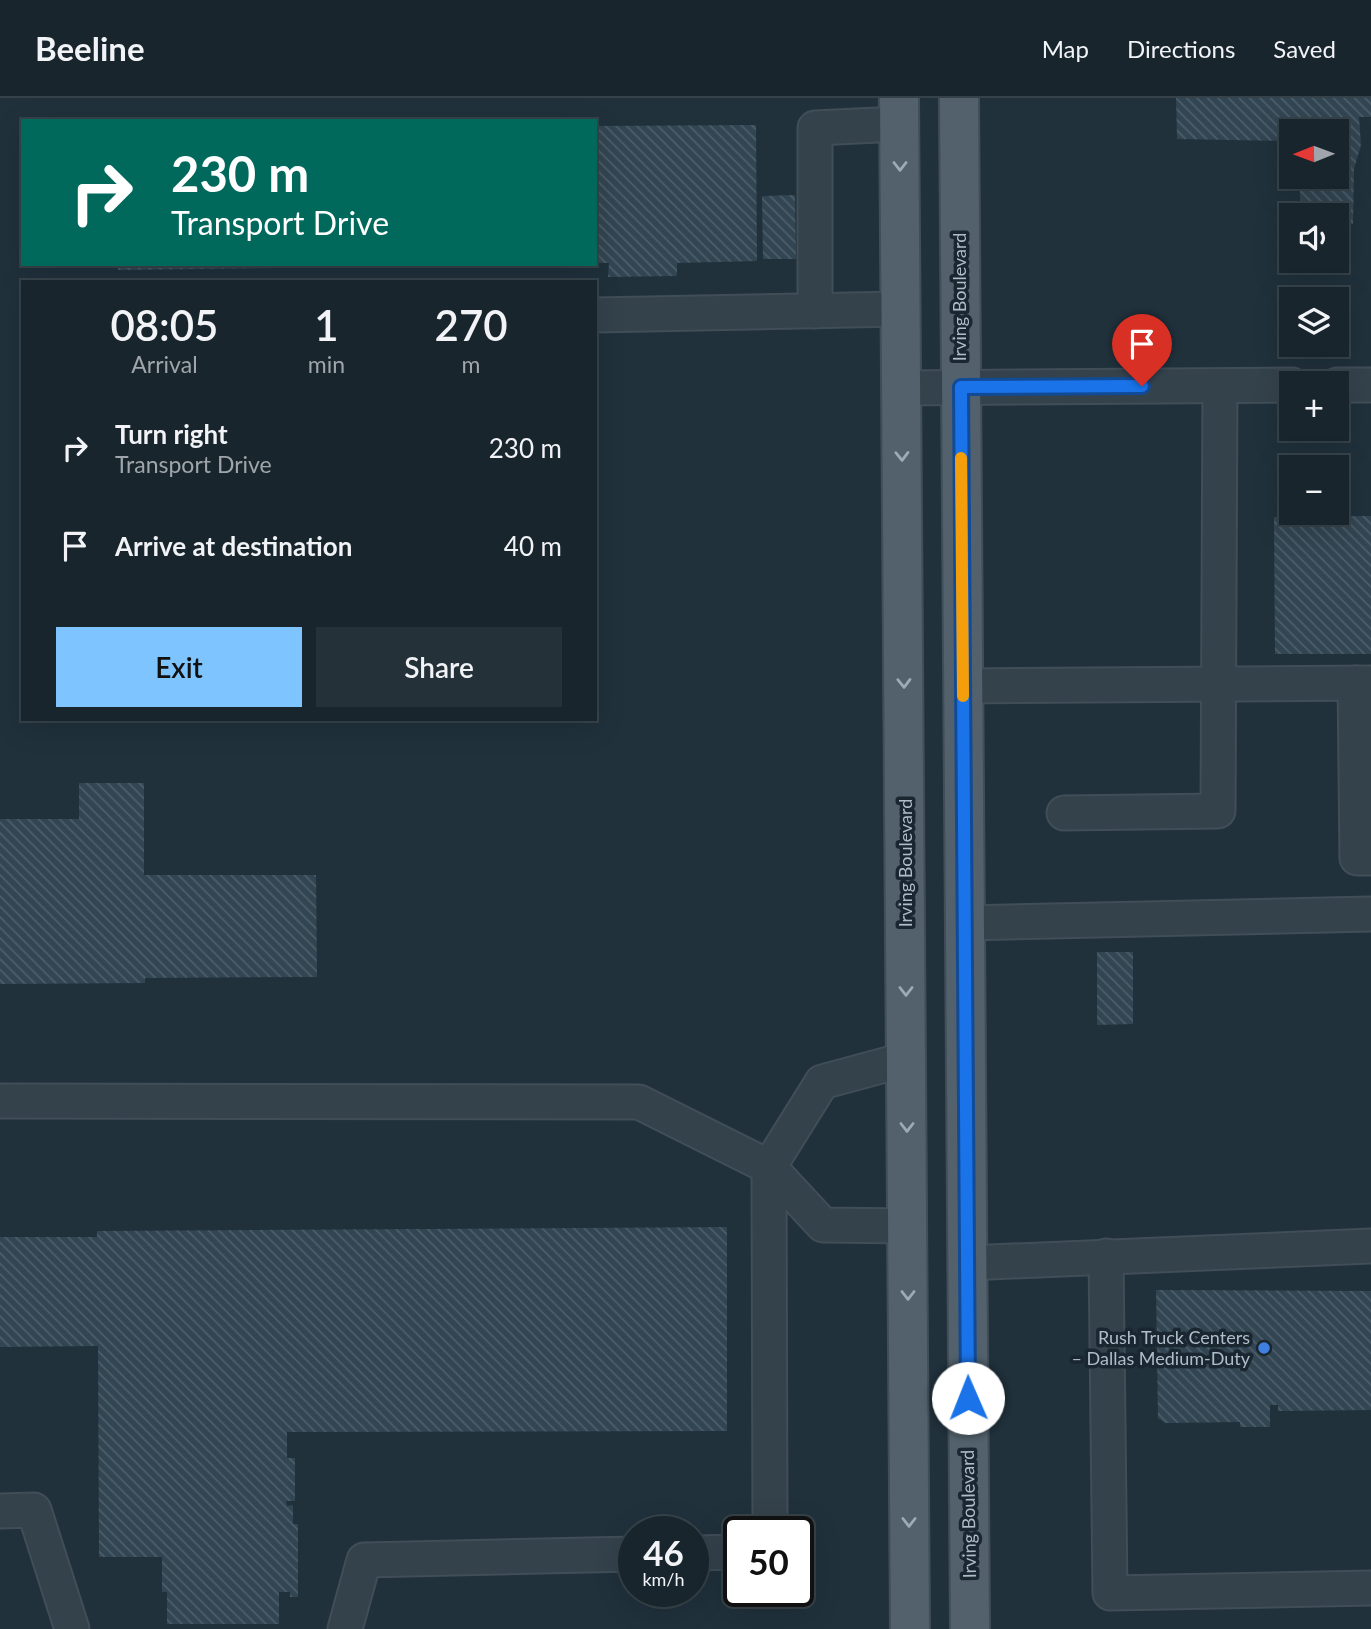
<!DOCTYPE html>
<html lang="en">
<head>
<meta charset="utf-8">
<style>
  :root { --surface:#18252d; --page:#253139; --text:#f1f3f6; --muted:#9fa5aa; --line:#364249; --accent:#7ec4ff }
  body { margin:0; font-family:Lato,sans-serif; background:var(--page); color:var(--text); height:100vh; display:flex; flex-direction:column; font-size:26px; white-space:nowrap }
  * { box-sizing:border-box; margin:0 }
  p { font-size:23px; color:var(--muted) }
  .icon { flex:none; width:38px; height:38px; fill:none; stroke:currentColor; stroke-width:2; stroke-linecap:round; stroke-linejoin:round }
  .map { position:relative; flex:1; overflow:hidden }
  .panel { position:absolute; left:21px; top:182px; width:576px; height:441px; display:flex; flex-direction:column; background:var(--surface); border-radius:0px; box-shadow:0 7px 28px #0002,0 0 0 2px var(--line) }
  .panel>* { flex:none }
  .banner { position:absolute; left:21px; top:21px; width:576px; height:147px; border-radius:0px; box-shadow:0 7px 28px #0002,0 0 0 2px var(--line); background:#00695c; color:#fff; overflow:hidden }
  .needle { width:46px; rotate:269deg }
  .controls { position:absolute; left:1279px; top:21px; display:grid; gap:14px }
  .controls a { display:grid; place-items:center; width:70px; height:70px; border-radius:0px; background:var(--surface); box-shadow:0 7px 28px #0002,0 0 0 2px var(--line); font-size:35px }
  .speed { position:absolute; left:618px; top:1418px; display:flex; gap:14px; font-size:35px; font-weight:700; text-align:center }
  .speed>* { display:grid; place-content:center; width:91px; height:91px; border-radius:50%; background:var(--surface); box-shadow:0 7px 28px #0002,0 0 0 2px var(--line); line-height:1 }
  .speed small { font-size:18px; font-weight:400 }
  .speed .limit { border:4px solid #111; border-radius:10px; background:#fff; color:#111 }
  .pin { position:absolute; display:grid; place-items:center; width:60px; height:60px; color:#fff; margin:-72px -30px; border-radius:50% 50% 50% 0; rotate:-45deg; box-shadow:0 0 7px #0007 }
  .pin .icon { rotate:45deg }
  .me { position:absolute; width:77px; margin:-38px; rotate:359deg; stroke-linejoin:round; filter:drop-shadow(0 0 5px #0008) }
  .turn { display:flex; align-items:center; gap:24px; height:147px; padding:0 35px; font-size:32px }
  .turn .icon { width:91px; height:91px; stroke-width:2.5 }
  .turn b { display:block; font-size:49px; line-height:60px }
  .eta { display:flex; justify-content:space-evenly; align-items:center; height:119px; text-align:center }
  .eta b { font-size:42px; font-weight:600; line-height:49px }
  .button { display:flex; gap:14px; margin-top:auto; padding:14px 35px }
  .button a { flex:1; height:80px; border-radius:0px; background:var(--accent); color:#111; font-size:28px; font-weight:600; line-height:80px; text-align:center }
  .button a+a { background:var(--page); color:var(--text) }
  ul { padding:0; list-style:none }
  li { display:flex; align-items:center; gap:21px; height:98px; padding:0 35px }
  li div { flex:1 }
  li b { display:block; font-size:26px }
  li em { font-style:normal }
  header { display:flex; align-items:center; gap:42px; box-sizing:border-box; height:98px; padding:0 35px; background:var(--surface); border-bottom:2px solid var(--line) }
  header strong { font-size:33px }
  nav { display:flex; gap:38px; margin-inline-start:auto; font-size:24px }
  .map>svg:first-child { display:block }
  .building { fill:url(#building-back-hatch) }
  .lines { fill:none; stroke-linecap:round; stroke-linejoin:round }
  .minor-casing { stroke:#414e58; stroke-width:37 }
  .major-casing { stroke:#414e58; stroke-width:42 }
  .minor { stroke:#34424c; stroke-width:33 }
  .major { stroke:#52616c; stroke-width:38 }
  .oneway { stroke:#9cabb6 }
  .route-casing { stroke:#114b97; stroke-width:18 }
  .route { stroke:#1a73e8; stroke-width:12 }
  .slow { stroke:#f59e0b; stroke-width:12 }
  .shop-dot { fill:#3f7fe0; stroke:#1a2731; stroke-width:2.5 }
  .labels { text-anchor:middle; stroke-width:7; stroke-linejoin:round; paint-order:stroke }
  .street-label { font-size:18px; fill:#afbdc8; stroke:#1a2731 }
  .poi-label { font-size:18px; fill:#afbdc8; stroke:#1a2731; text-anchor:end }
</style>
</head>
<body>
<header>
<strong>Beeline</strong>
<nav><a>Map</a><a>Directions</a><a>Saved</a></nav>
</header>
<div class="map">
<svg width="1371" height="1531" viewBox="0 0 1371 1531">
  <defs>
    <pattern id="building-back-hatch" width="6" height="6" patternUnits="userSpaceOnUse" patternTransform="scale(1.75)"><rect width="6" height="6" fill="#324552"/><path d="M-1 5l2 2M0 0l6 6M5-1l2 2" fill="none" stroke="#4d5e69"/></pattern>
  </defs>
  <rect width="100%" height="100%" fill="#20313c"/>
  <g class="building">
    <path d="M1176,0H1371V19H1359L1361,47L1354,71L1353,126L1337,127V117H1301L1299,79H1337V33H1292V43L1177,41Z"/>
    <path d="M756,27L757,163L677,165V178L608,179L609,165H595V28Z"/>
    <path d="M795,97L796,161H763L762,98Z"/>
    <path d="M118,166H342V169L118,172Z"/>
    <path d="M1371,418V556H1275L1274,419Z"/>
    <path d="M79,685H144V777H316L317,879L145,880V885L0,886V721H79Z"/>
    <path d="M1097,854H1133V926L1097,927Z"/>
    <path d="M727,1129V1333L287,1334V1360H295V1403H286L287,1408L293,1407V1426H298V1499H290V1494H279V1526H167V1494H162V1459H99L98,1248L0,1249V1139H97V1133Z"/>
    <path d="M1156,1192L1371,1193V1312L1278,1313V1307H1270V1329H1240V1324L1165,1325L1158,1320Z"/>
  </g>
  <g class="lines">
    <defs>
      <g id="minor">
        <path d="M815,213V30L899,26"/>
        <path d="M595,217L901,211"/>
        <path d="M1337,287H1371"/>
        <path d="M902,290L1292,287"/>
        <path d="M1355,585L1357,760H1371"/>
        <path d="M963,588L1371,585"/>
        <path d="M1064,715L1218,713L1220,288"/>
        <path d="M965,825L1371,816"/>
        <path d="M0,1003L639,1004L769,1069L823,1127L908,1128"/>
        <path d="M1106,1158L1110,1495L1371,1490"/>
        <path d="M967,1165L1371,1148"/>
        <path d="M0,1413L34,1412L72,1531"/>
        <path d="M770,1433L769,1069L822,984L907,961"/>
        <path d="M693,1455L738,1454"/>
        <path d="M345,1531L364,1462L634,1456"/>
      </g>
      <g id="major">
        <path d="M899,0L910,1531"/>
        <path d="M959,0L970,1531"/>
      </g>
    </defs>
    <use href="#minor" class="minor-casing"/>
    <use href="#major" class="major-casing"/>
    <use href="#minor" class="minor"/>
    <use href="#major" class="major"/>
  </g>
  <defs><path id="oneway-chevron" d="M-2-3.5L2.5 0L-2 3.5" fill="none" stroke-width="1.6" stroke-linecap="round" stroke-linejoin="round" transform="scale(1.75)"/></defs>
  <g class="oneway">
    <use href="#oneway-chevron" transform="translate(900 68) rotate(90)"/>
    <use href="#oneway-chevron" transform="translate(902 358) rotate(89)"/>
    <use href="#oneway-chevron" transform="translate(904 585) rotate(89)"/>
    <use href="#oneway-chevron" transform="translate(906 893) rotate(90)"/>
    <use href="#oneway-chevron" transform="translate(907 1029) rotate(90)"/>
    <use href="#oneway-chevron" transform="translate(908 1197) rotate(90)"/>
    <use href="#oneway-chevron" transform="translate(909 1424) rotate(90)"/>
  </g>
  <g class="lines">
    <defs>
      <path id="route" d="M968,1300L961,289L1142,288"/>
    </defs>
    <use href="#route" class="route-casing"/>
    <use href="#route" class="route"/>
    <path class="slow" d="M961,360L963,598"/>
  </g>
  <circle class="shop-dot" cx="1264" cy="1250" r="7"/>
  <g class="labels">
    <g class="street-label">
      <text transform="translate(960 199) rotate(-90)" y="6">Irving Boulevard</text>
      <text transform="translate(906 765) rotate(-90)" y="6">Irving Boulevard</text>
      <text transform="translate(969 1416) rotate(-91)" y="6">Irving Boulevard</text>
    </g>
    <g class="poi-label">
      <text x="1250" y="1246">Rush Truck Centers<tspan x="1250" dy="21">– Dallas Medium-Duty</tspan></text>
    </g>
  </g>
</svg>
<div class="controls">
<a><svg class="needle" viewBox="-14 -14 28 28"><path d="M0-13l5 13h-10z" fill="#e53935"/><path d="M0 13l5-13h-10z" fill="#9fa5aa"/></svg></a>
<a><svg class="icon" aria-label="sound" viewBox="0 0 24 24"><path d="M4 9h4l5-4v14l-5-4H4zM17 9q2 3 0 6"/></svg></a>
<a><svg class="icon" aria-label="layers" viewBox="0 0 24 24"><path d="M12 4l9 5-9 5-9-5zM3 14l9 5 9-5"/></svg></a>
<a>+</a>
<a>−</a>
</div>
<div class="speed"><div>46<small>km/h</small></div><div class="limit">50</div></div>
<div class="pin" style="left:1142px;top:288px;background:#d93025"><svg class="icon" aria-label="arrive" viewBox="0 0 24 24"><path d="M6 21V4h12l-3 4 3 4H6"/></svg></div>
<svg class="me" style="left:968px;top:1300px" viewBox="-20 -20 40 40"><circle r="19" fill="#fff"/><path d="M0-13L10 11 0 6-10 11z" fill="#1a73e8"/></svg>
<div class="banner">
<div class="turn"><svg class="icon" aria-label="right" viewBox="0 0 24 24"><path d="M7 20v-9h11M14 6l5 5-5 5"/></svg><div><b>230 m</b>Transport Drive</div></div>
</div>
<section class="panel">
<div class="eta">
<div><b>08:05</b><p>Arrival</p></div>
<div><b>1</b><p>min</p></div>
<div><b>270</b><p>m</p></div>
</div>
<ul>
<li><svg class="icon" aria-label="right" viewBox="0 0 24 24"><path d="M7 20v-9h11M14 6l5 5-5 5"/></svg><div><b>Turn right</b><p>Transport Drive</p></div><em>230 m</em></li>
<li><svg class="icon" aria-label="arrive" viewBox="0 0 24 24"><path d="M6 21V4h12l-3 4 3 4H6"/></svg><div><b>Arrive at destination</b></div><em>40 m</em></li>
</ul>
<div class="button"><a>Exit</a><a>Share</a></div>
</section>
</div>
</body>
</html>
